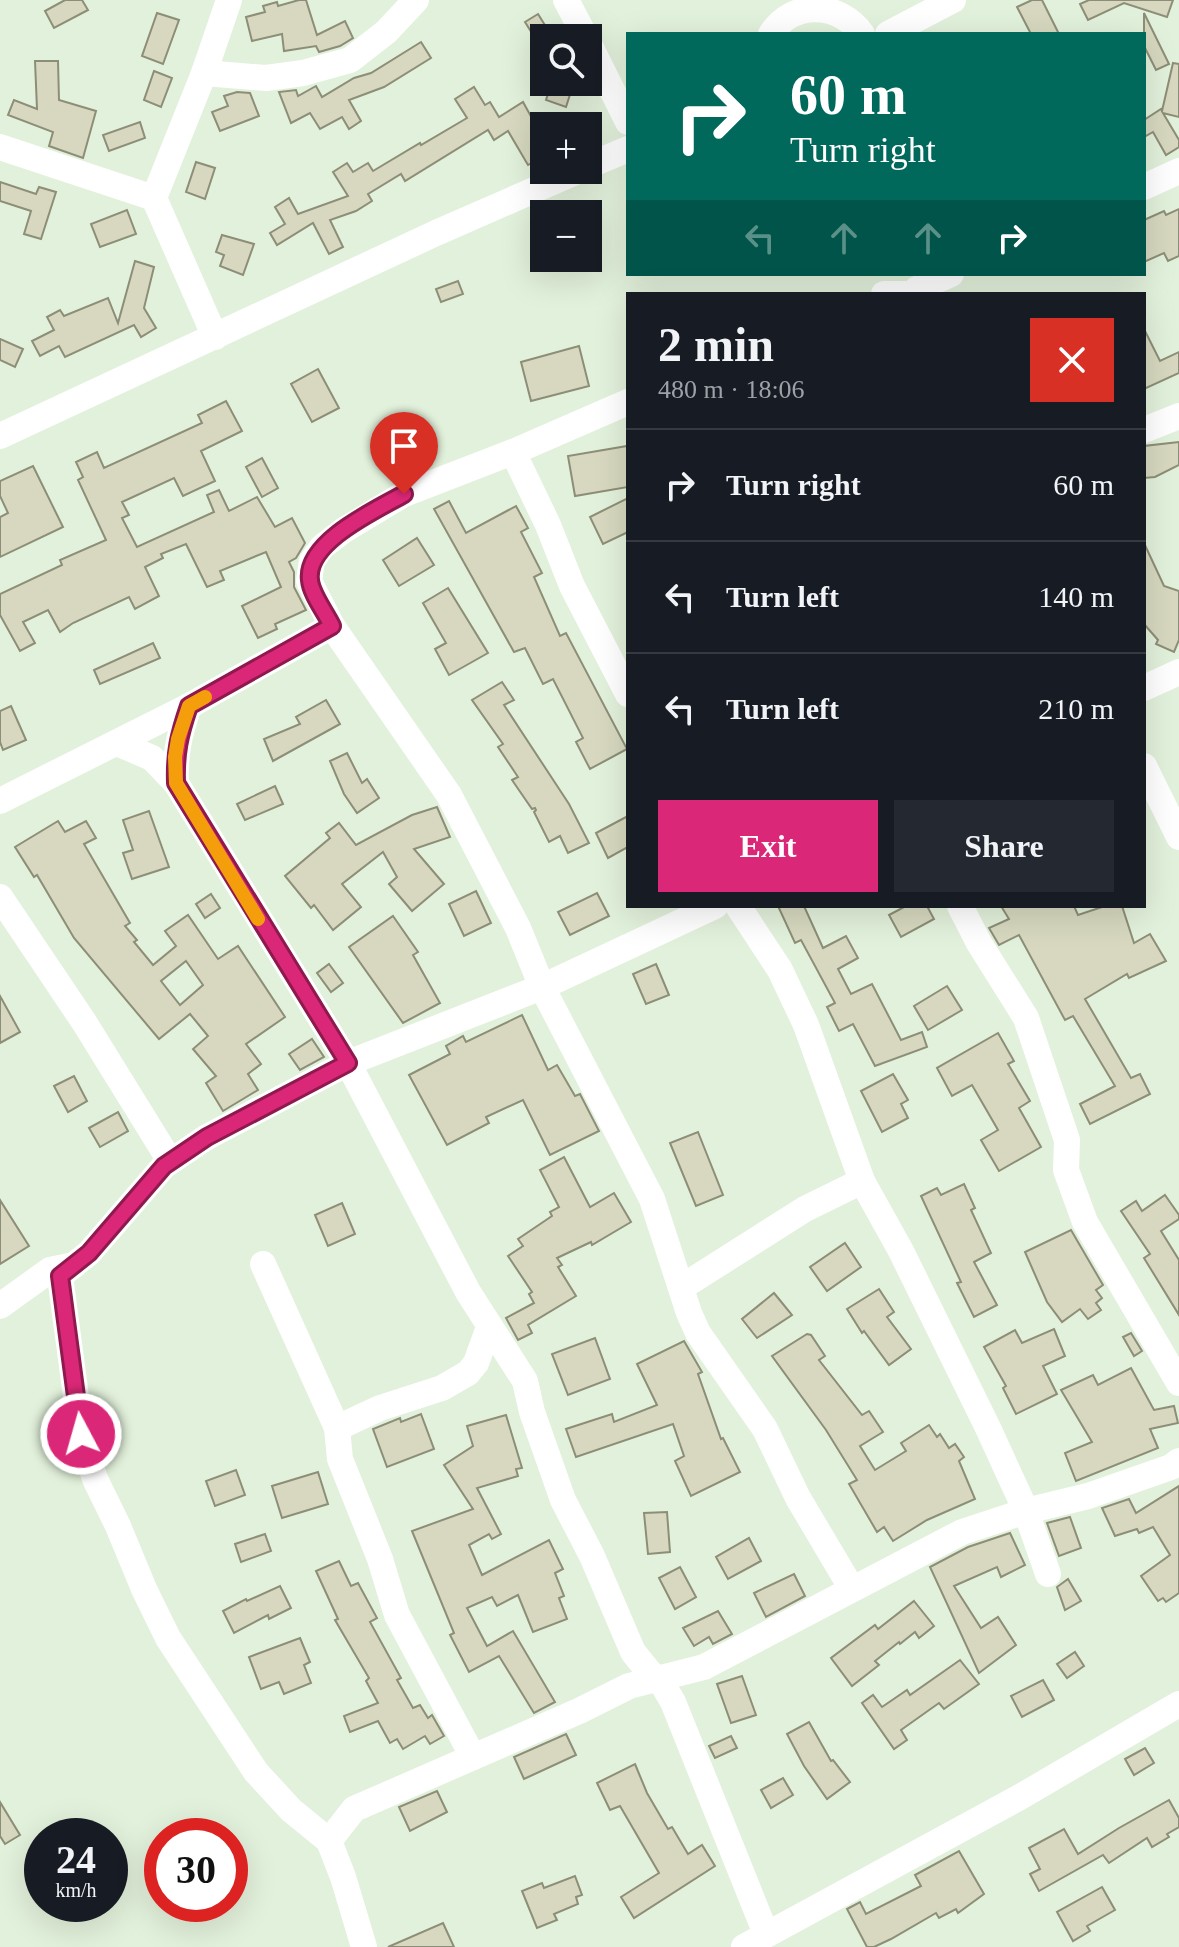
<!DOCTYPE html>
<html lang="en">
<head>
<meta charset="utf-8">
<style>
  :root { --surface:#171b24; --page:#242831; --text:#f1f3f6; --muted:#9ea1a6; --line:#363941; --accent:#db2777 }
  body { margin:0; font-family:"Times New Roman",serif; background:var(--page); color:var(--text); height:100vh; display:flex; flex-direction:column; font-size:30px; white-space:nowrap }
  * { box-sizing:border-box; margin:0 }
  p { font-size:26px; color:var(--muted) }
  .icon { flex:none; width:44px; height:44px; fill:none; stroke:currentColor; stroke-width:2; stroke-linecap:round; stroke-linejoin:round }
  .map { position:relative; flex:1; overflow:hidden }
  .sheet { position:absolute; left:626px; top:292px; width:520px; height:616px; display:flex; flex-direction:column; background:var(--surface); border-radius:0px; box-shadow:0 8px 32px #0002 }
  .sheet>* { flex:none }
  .guide { position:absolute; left:626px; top:32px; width:520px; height:244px; border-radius:0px; box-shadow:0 8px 32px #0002; background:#00695c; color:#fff; overflow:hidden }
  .controls { position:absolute; left:530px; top:24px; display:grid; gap:16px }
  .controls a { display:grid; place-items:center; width:72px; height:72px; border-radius:0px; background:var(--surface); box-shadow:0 8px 32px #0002; font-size:40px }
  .speed { position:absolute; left:24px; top:1818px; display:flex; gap:16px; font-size:40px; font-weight:700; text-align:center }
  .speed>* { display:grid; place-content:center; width:104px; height:104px; border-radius:50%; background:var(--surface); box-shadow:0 8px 32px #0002; line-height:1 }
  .speed small { font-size:20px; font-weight:400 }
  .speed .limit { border:12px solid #d22; background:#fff; color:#111 }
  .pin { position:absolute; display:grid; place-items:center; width:68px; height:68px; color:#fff; margin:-82px -34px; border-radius:50% 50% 50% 0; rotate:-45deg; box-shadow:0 0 8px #0007 }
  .pin .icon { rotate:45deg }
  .me { position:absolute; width:88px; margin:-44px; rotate:354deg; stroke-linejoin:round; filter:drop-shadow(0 0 6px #0008) }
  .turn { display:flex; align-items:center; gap:28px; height:168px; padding:0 32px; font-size:36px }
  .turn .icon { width:104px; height:104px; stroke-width:2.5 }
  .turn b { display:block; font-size:56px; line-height:68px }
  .lanes { display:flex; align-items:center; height:76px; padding:0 32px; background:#0003; justify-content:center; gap:40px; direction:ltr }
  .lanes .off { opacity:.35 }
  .round { display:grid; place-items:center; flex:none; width:84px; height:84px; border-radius:0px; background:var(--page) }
  .headline { display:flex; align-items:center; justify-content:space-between; height:136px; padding:0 32px }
  h1 { font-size:48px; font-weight:800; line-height:60px }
  .action { display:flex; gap:16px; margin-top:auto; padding:16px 32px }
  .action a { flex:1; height:92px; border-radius:0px; background:var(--accent); color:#fff; font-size:32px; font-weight:800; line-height:92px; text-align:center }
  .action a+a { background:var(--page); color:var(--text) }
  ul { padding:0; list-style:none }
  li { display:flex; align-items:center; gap:24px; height:112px; padding:0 32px; border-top:2px solid var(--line) }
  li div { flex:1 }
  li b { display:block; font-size:30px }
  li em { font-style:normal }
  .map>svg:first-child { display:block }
  .building { fill:#d7d8bf; stroke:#8d8e77; stroke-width:2; fill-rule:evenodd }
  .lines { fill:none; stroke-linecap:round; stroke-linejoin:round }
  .minor { stroke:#fff; stroke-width:26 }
  .route-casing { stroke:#8e194d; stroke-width:20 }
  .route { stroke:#db2777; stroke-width:14 }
  .slow { stroke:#f59e0b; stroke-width:14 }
</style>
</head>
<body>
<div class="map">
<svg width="1179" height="1947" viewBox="0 0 1179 1947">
  <rect width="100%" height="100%" fill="#e2f1db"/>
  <g class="building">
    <path d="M65,0H82L88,10L54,28L45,11Z"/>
    <path d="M299,0H306L317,35L345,21L353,38L340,46L319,52L316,46L284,51L282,34L252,41L246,17L265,12L263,6L277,2L278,6Z"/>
    <path d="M1032,0H1042L1059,34H1031L1017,7Z"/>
    <path d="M1089,0H1173L1167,17L1124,3L1088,20L1080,4Z"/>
    <path d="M157,13L179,20L163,64L142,56Z"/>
    <path d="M1144,13L1169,64L1156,70L1144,46Z"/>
    <path d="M538,14L553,38H535L525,22Z"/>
    <path d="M421,42L431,58L384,87L349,100L361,121L349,129L342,117L320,129L310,113L291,123L279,92L296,90L298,96L316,86L322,97L354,78L371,73Z"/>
    <path d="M35,61H58L59,100L96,111L83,158L49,146L53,132L8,115L14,100L37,109Z"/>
    <path d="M1173,63L1179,64V117L1163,113L1179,140V147L1166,155L1153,132L1144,137V120L1161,109L1162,111Z"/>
    <path d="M154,71L172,78L161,107L144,100Z"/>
    <path d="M552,82H574L566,107L546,100Z"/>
    <path d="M474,87L485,105L490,102L499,117L523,102L544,140V156L528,165L508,131L494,140L488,130L405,181L401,174L368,194L372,201L356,211L330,220L343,247L329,254L313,223L277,245L270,233L285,224L275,207L289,198L298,214L348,196L333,172L347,163L353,172L368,163L373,171L420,143L421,145L467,118L455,99Z"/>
    <path d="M237,92L250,93L259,116L220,131L212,112L228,106L224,96Z"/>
    <path d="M140,122L145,138L109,151L103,135Z"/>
    <path d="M196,162L215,168L205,199L186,192Z"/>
    <path d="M0,182L36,194L39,187L56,192L41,239L24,234L31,211L0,201Z"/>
    <path d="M1179,209V256L1168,261L1164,253L1144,262V220L1164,211L1166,215Z"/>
    <path d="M127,210L136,234L100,247L91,224Z"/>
    <path d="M222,235L254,244L243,275L220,266L224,255L216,252Z"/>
    <path d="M135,261L154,267L144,308L156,328L141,337L134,325L65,357L59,346L40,356L32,341L54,330L47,317L60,310L64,316L108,298L118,323Z"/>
    <path d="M458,281L463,294L441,302L436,289Z"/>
    <path d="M1144,329L1160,361L1179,352V373L1144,389Z"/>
    <path d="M0,339L23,349L15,367L0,360Z"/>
    <path d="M579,346L589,386L531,401L521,362Z"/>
    <path d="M318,369L339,408L312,422L291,384Z"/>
    <path d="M226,401L242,431L201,451L215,481L183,496L174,478L122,502L129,515L122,518L137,547L214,512L207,495L219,490L229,511L257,497L275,527L292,518L305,543L296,558L289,562L294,572V587L306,610L275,624L277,629L258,638L242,606L281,587L266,552L220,571L224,580L207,587L186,544L161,554L163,558L145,567L159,596L135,609L129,597L73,623L60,632L48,610L23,622L35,643L20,651L0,615V594L62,565L60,560L106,540L78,480L83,477L76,462L97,452L104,468L202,423L198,415Z"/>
    <path d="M1179,442V465L1155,477L1144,478V446Z"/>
    <path d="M627,446L628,487L575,496L568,456Z"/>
    <path d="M262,458L278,488L262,497L246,467Z"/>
    <path d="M33,466L63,527L0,557V517L8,513L0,496V481Z"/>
    <path d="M628,498V532L603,544L590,517Z"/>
    <path d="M449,501L466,533L516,506L528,528L521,532L542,573L534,577L560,636L566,633L627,749L590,769L576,742L583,738L553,679L543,684L525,648L514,652L434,509Z"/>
    <path d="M417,538L434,565L399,586L383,560Z"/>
    <path d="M1144,543L1164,586L1179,591V640L1174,652L1156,644L1158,640L1144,624Z"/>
    <path d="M448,588L488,653L449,675L435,649L446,643L423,603Z"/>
    <path d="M153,643L160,658L100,684L94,670Z"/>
    <path d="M502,682L514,700L504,705L569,804L589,843L568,853L560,836L549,842L534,812L536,810L535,808L532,809L512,780L518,777L498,747L503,744L472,700Z"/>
    <path d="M326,700L340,724L273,761L264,739L300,724L296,717Z"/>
    <path d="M11,706L26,740L3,750L0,742V711Z"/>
    <path d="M347,753L362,783L367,779L379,798L357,813L344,794L330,761Z"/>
    <path d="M275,786L283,804L245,820L237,804Z"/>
    <path d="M437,807L450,837L414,849L444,884L412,911L389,884L397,877L383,852L342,884L361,907L333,930L314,905L311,908L285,876L330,838L326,833L339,823L356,845L412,815Z"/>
    <path d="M149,811L169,867L132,879L123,853L133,850L123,820Z"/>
    <path d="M628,816V847L608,858L596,833Z"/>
    <path d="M58,821L65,832L86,821L96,838L84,844L130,923L125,926L137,940L134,942L153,965L176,946L165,931L188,915L218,959L238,946L285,1017L246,1044L261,1064L248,1074L258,1090L223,1111L206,1083L216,1076L193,1049L208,1036L190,1014L159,1039L74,938L37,875L34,877L15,847ZM186,961L203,985L180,1005L161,981Z"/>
    <path d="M476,891L491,923L464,936L449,904Z"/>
    <path d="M597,893L609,916L570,935L558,912Z"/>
    <path d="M211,894L220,908L205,918L196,904Z"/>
    <path d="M778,906H804L823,948L846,936L858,958L838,969L851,994L872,984L901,1040L922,1032L927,1047L875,1066L853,1024L839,1031L827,1007L835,1003L801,940L795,943Z"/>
    <path d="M906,906H927L934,919L901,937L889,915Z"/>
    <path d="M1001,906H1074L1078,915L1105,906H1122L1134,943L1150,934L1166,961L1129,978L1127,974L1085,999L1131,1078L1140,1074L1150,1094L1090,1124L1080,1104L1115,1086L1073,1016L1065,1020L1019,935L999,945L989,928L1009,919Z"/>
    <path d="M393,916L418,952L413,955L440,1003L403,1023L349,947Z"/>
    <path d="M329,964L343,983L331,992L317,973Z"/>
    <path d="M656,964L669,995L646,1004L633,974Z"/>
    <path d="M947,986L962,1010L928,1030L914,1006Z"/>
    <path d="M0,996L20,1032L0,1043Z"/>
    <path d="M522,1015L548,1070L557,1065L575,1096L580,1094L599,1131L550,1155L523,1100L486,1117L489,1123L447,1145L409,1075L450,1054L446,1046L463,1036L466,1042Z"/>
    <path d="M998,1033L1014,1061L1008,1064L1030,1101L1019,1108L1041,1147L999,1171L981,1140L998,1130L972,1085L952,1096L937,1068Z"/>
    <path d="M312,1039L324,1057L300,1070L289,1054Z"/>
    <path d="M893,1074L908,1100L901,1104L908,1118L882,1132L861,1091Z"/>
    <path d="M74,1076L87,1101L68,1112L54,1086Z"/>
    <path d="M118,1112L128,1131L100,1147L89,1128Z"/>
    <path d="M698,1132L723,1195L696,1206L670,1143Z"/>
    <path d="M564,1157L590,1207L614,1193L631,1222L592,1245L591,1242L557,1258L562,1265L558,1267L576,1296L528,1325L532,1333L518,1340L506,1318L534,1303L529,1294L532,1292L508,1256L523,1246L518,1239L552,1216L550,1212L559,1207L540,1170Z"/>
    <path d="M964,1184L975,1208L971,1210L991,1253L974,1262L997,1305L974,1317L957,1283L961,1282L921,1196L937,1188L941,1195Z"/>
    <path d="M1165,1195L1179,1215V1219L1161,1231L1179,1260V1315L1144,1258L1150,1254L1121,1211L1136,1201L1142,1211Z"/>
    <path d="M0,1200L29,1246L0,1264Z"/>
    <path d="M342,1203L355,1234L328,1246L315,1215Z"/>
    <path d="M1071,1230L1103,1285L1096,1290L1102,1298L1096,1303L1101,1310L1088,1319L1080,1309L1062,1322L1047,1302L1025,1252Z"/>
    <path d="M845,1243L861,1267L827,1291L810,1267Z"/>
    <path d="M879,1289L894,1312L887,1317L911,1349L889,1365L864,1331L862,1333L847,1309Z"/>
    <path d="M774,1293L792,1315L757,1338L742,1319Z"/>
    <path d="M1054,1329L1065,1356L1043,1366L1057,1394L1016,1414L1003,1388L1006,1386L984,1347L1015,1330L1022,1343Z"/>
    <path d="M1131,1333L1142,1351L1134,1356L1123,1337Z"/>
    <path d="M807,1334L811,1335L825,1356L819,1360L862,1415L869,1411L883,1432L860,1446L875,1470L906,1451L901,1443L929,1425L937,1437L940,1434L949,1448L955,1444L964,1457L959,1461L975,1499L927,1520L893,1541L884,1527L877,1532L849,1484L857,1480L826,1430L772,1356Z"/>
    <path d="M595,1338L610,1379L568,1395L552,1354Z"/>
    <path d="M684,1341L702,1372L698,1374L721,1439L723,1438L740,1472L691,1496L675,1461L684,1456L673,1424L576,1457L566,1429L612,1414L614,1422L657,1405L637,1364Z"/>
    <path d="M1131,1368L1154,1410L1174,1406L1178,1423L1150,1429L1158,1448L1076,1481L1065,1453L1092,1442L1061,1390L1093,1375L1098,1385Z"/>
    <path d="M421,1414L434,1449L387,1467L373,1429L400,1418L401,1422Z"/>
    <path d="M506,1415L522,1468L516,1469L518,1476L477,1488L501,1534L492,1539L489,1534L469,1545L482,1575L549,1540L563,1569L555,1573L564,1596L559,1598L567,1619L533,1632L518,1595L497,1606L492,1597L467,1608L487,1646L513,1631L555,1702L534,1713L499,1656L469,1672L450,1635L454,1633L412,1531L473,1509L444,1465L473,1446L467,1426Z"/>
    <path d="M236,1470L245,1495L215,1506L206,1481Z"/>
    <path d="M318,1472L328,1504L282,1518L272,1486Z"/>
    <path d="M1179,1486V1593L1166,1602L1163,1598L1158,1601L1141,1576L1170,1555L1153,1527L1139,1533L1137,1529L1115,1536L1102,1508L1129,1499L1136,1513Z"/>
    <path d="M667,1512L670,1552L648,1554L644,1513Z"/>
    <path d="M1070,1517L1081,1548L1059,1556L1047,1523Z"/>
    <path d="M1010,1533L1025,1565L1001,1577L997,1567L954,1586L981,1628L998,1617L1016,1645L979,1673L930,1567L968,1547Z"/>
    <path d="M265,1534L271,1551L241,1562L235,1544Z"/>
    <path d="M749,1538L761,1561L728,1579L716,1557Z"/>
    <path d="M339,1561L351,1586L358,1583L377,1618L370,1622L401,1678L397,1680L413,1708L420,1705L428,1718L432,1715L444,1736L430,1744L425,1736L403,1749L397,1739L390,1743L378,1721L350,1732L344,1716L378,1703L366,1681L369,1678L335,1620L338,1619L316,1571Z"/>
    <path d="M680,1567L696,1597L675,1609L659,1578Z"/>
    <path d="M794,1574L805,1596L766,1617L754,1593Z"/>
    <path d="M1068,1579L1081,1601L1065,1610L1057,1587Z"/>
    <path d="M280,1586L291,1608L269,1619L268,1615L234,1633L223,1611L246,1599L247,1601Z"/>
    <path d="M914,1601L934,1626L919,1638L915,1632L900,1644L899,1642L875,1661L879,1665L852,1686L831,1658L875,1625L878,1629Z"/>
    <path d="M718,1611L732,1634L713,1644L709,1637L694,1646L683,1628Z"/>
    <path d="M300,1638L310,1662L304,1665L311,1683L284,1694L279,1682L261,1689L249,1657Z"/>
    <path d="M1075,1652L1084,1666L1067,1678L1057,1664Z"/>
    <path d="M960,1660L979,1684L944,1709L939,1703L901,1730L907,1740L894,1749L862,1703L873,1695L882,1707L907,1690L910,1695Z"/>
    <path d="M742,1676L756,1715L731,1723L717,1684Z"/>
    <path d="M1043,1680L1054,1700L1022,1717L1011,1696Z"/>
    <path d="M809,1722L831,1761L833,1760L850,1782L827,1799L804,1766L787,1734Z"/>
    <path d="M566,1734L576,1755L524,1779L514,1757Z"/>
    <path d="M731,1736L737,1748L715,1758L709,1746Z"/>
    <path d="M1145,1748L1154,1763L1134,1775L1125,1759Z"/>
    <path d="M635,1764L647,1793L668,1829L672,1827L688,1854L702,1845L715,1866L634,1918L621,1897L659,1873L620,1806L610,1810L597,1783Z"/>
    <path d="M783,1778L793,1795L771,1808L761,1790Z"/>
    <path d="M437,1791L447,1812L410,1831L399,1807Z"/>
    <path d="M1169,1800L1179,1818V1827L1167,1834L1169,1837L1152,1847L1147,1838L1109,1863L1103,1855L1039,1891L1030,1874L1040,1869L1029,1848L1064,1829L1078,1854L1119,1828Z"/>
    <path d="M0,1802L20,1835L5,1844L0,1836Z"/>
    <path d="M959,1851L984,1894L958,1913L956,1909L939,1918L936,1913L891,1939L874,1947H867L847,1909L860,1902L866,1914L921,1886L915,1875Z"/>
    <path d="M575,1876L582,1895L576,1897L578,1904L554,1914L557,1920L537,1928L522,1891L542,1883L544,1888Z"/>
    <path d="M1102,1887L1115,1910L1087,1926L1090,1931L1073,1941L1057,1912Z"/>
    <path d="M443,1923L454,1947H388Z"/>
  </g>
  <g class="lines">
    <g class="minor">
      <path d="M566,0L586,38"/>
      <path d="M771,34C793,0 839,2 862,34"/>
      <path d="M888,34L953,0"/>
      <path d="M588,42L628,122"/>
      <path d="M204,73L266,78L303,73L350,60L386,32L416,0"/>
      <path d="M0,147L154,198"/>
      <path d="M588,166L628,149"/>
      <path d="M1144,187L1179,171"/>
      <path d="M917,289L951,274"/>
      <path d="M884,294H910"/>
      <path d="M215,337L154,198L204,73L229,0"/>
      <path d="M628,402L513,452L404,494L344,530L322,547L312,561L309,581L332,626L449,795L518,928L542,987L652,1199L689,1313L698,1333L765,1429L798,1498L852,1589"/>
      <path d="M1144,430L1179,416"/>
      <path d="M0,436L436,233L580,170"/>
      <path d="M513,452L548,525L572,586L628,694"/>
      <path d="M1144,688L1179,672"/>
      <path d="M117,743L152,758L176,783L348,1063L468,1292L525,1381L532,1412L563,1500L592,1556L633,1652L650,1673L660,1680L673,1702L766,1934"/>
      <path d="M1144,766L1179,837"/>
      <path d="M176,783C175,753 179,735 189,706"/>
      <path d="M0,801L189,706L332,626"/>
      <path d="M0,897L84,1022L170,1161"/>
      <path d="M738,906L780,970L806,1025L862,1181L901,1251L988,1428L1026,1511L1048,1574"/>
      <path d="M960,906L979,943L1026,1018L1067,1140L1066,1170L1085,1222L1179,1383"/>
      <path d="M263,1264L337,1428"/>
      <path d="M682,1287L805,1209L862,1181"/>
      <path d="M0,1306L50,1270L74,1265"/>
      <path d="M473,1757L397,1615L380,1559L340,1459L337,1428L380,1408L442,1388L468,1373L476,1363L489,1327"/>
      <path d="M329,1841L291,1810L256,1772L168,1638L144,1589L118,1526L95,1479L81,1434L60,1276L89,1253L164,1166L207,1137L348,1063L542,987L715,906"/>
      <path d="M364,1947L343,1877L329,1841L354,1809L579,1711L629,1686L704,1667L962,1532L1026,1511L1088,1496L1171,1467L1179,1461"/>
      <path d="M744,1947L1020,1797L1179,1704"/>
    </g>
  </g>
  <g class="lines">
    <defs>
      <path id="route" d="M81,1434L60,1276L89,1253L164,1166L207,1137L348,1063L176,783C175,753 179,735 189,706L332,626C326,613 311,594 310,580C305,542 376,510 404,494"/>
    </defs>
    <use href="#route" class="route-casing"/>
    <use href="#route" class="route"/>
    <path class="slow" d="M205,697L189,706L178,739L175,757L176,783L258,919"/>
  </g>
</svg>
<div class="controls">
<a><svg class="icon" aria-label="search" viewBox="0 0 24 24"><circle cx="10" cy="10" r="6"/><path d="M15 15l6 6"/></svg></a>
<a>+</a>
<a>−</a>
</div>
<div class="speed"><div>24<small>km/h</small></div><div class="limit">30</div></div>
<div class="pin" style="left:404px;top:494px;background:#d93025"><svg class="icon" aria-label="arrive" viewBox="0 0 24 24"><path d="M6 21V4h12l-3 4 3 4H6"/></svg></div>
<svg class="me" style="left:81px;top:1434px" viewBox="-20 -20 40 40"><circle r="17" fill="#db2777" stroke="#fff" stroke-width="3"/><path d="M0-11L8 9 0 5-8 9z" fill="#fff"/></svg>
<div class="guide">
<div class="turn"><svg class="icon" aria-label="right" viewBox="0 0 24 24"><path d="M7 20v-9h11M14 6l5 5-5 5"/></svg><div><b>60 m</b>Turn right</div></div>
<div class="lanes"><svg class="icon off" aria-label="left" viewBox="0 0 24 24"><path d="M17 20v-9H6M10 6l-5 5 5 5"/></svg><svg class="icon off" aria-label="ahead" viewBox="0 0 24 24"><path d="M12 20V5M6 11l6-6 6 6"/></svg><svg class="icon off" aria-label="ahead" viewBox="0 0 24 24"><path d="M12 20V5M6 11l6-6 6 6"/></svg><svg class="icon" aria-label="right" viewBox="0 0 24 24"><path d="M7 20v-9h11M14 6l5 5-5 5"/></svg></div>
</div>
<section class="sheet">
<div class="headline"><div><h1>2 min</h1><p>480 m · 18:06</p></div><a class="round" style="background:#d93025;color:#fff"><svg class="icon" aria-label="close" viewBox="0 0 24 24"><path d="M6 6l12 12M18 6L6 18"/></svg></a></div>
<ul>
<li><svg class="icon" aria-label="right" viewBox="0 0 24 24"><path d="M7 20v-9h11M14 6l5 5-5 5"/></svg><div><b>Turn right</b></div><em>60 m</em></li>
<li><svg class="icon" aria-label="left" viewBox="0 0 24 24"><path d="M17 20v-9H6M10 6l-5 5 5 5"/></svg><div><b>Turn left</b></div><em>140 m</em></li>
<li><svg class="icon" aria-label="left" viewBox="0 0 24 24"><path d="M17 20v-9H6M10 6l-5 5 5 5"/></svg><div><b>Turn left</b></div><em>210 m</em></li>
</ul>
<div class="action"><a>Exit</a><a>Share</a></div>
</section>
</div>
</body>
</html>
